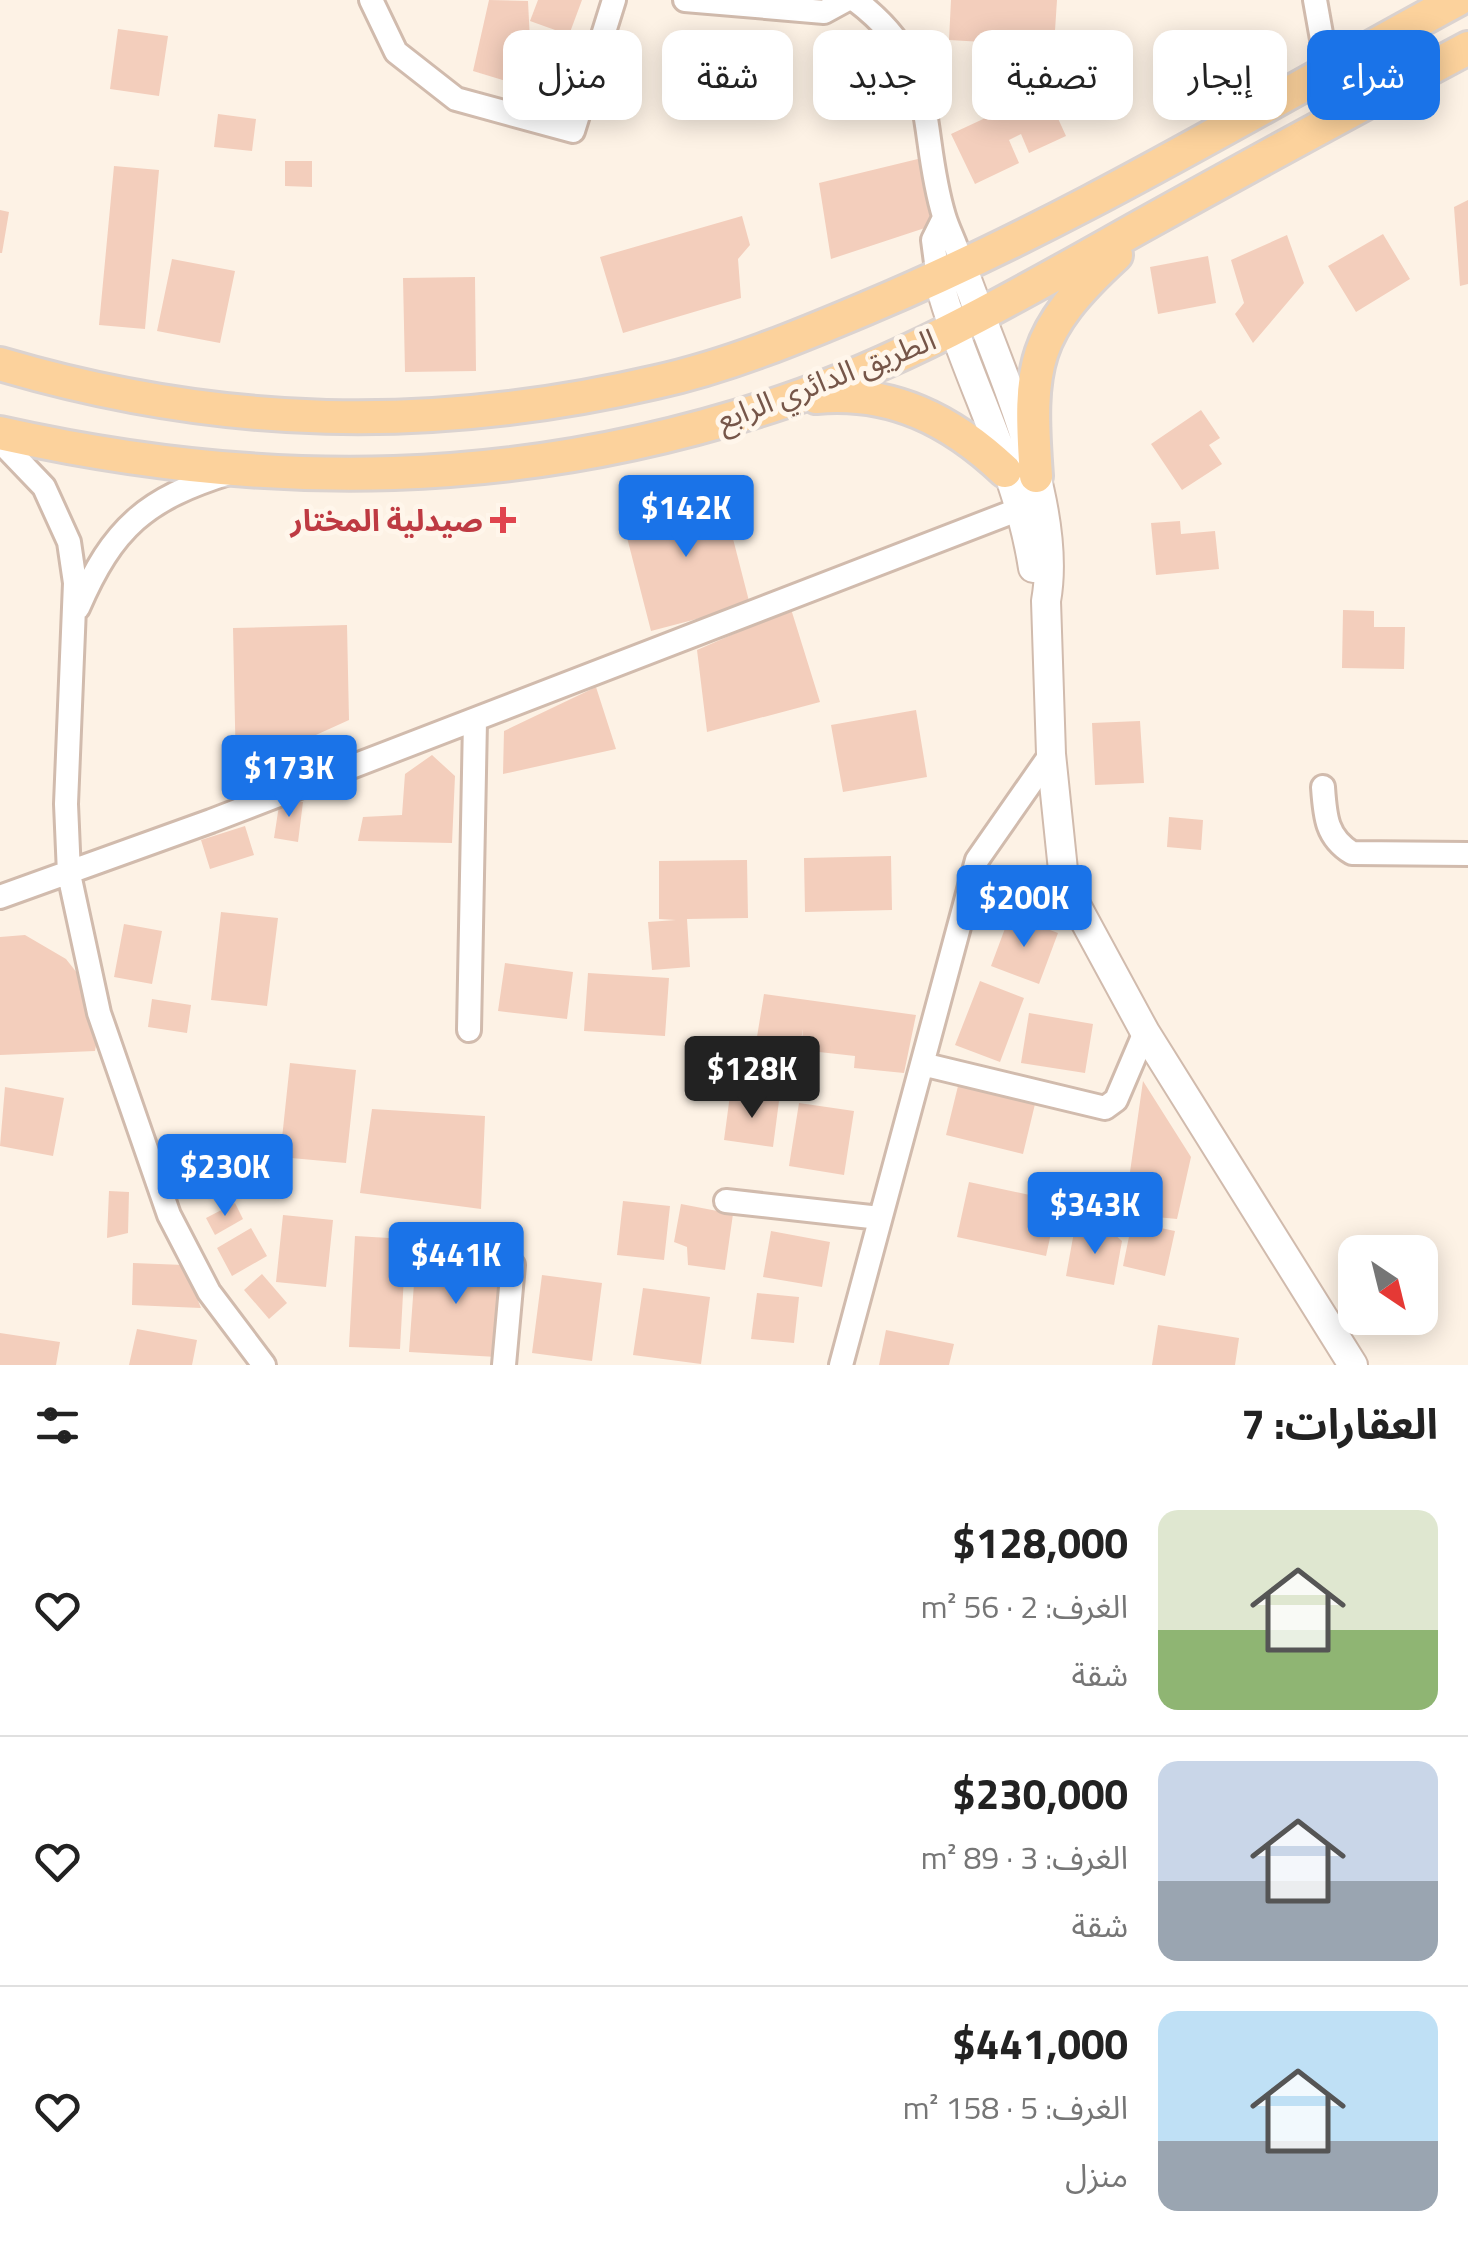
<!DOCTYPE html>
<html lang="ar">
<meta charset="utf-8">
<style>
:root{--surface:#fff;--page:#f6f6f6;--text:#222;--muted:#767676;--line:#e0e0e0;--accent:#1a73e8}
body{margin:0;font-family:"Titillium Web","Noto Sans Arabic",sans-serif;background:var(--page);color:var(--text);direction:rtl;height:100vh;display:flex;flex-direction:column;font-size:38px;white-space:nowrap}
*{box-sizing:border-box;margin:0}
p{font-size:32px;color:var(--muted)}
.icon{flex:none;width:55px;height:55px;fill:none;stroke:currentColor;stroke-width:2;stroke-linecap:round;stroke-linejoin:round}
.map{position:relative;height:1365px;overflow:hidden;direction:ltr}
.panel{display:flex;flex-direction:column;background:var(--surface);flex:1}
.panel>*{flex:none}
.top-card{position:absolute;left:30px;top:30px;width:1410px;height:90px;direction:rtl;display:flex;gap:20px}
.needle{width:65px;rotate:145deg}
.tools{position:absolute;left:1338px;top:1235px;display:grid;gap:20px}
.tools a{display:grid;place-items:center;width:100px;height:100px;border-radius:20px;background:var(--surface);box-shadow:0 5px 25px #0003;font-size:50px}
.price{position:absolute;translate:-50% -85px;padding:0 22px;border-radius:10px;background:var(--accent);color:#fff;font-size:32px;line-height:65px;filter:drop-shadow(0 2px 5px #0008)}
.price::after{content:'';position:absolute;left:50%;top:60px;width:30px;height:22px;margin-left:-15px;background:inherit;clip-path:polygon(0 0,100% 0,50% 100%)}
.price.on{background:#222;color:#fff}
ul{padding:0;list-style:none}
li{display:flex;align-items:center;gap:30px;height:250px;padding:0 30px}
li+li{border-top:2px solid var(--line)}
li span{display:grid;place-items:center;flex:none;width:280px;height:200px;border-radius:20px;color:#555}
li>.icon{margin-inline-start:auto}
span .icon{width:120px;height:120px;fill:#fffc;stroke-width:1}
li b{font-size:42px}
h2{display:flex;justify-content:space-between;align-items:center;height:120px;padding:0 30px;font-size:42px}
.chip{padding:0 35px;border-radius:20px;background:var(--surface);box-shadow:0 5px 25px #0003;font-size:35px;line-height:90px}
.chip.on{background:var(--accent);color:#fff}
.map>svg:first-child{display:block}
</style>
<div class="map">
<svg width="1468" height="1365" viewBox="0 0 1468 1365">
<rect width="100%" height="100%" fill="#fdf2e5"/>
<path fill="#f3cebc" d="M489,0L528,1L530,41L588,48L571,101L473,71Z
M538,0H582L569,35L530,21Z
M951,0H1057L1054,46L949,40Z
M118,29L168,36L159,96L110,89Z
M1045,90L1066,136L1029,153L1021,134L1009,140L1019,163L975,184L951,134Z
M218,114L256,119L252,151L214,147Z
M922,158L940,223L831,259L819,183Z
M285,161H312V187L285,186Z
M114,166L159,170L145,329L99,325Z
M1468,200V284L1460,286L1454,207Z
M0,210L9,212L2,253H0Z
M742,216L750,245L738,259L741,298L623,333L600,257Z
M1383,234L1410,279L1356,312L1328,266Z
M1287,235L1304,283L1253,343L1235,314L1244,303L1231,260Z
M1208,256L1216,303L1158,314L1150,267Z
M172,259L235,271L220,343L157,331Z
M475,277L476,371L405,372L403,278Z
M1201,410L1220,438L1209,445L1222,464L1182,490L1151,444Z
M720,488L750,605L651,631L621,514Z
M1180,521L1181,534L1215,531L1219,569L1156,575L1151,523Z
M791,609L820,702L707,732L697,650Z
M1343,610L1374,611V627H1405L1404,669L1342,668Z
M347,625L349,720L236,771L233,628Z
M596,687L616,749L503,774L504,731Z
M916,710L927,777L843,792L831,725Z
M1140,721L1144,783L1095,785L1092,723Z
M432,755L455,776L452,843L358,841L363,817L402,815L405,774Z
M280,799L303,802L298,842L274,838Z
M1169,817L1203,820L1201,850L1167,847Z
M245,826L254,855L210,869L201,840Z
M891,856L892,910L805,912L804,858Z
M747,860L748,918L687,919L690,967L652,970L648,922L676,920L659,919V861Z
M221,912L278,918L267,1006L211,1000Z
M1010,915L1058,933L1039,984L991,966Z
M124,924L162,931L152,984L114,977Z
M25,935L66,959L85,983L98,1034L95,1051L0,1055V937Z
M505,963L573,972L567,1019L498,1011Z
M588,973L669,978L665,1036L584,1031Z
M980,981L1024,998L1000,1062L955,1045Z
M764,994L916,1015L904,1073L854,1068L855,1056L801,1050L803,1029L799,1050L756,1043Z
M152,999L191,1005L187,1033L148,1027Z
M1029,1013L1093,1024L1085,1073L1021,1063Z
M290,1063L356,1070L346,1163L280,1157Z
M1143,1081L1191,1157L1177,1219L1124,1214Z
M958,1086L1035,1104L1023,1154L946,1135Z
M5,1087L64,1098L53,1156L0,1146Z
M730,1095L779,1101L773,1147L724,1140Z
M799,1103L854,1111L844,1175L789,1166Z
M372,1109L485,1116L481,1209L360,1193Z
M1079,1174L1121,1180L1113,1233L1068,1225Z
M969,1182L1058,1201L1046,1256L957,1237Z
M109,1191L129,1192L128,1233L107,1238Z
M623,1201L670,1206L664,1260L617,1255Z
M235,1203L243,1219L215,1235L206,1218Z
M681,1204L733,1214L725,1270L688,1265L687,1247L674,1242Z
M283,1215L333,1220L326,1287L276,1282Z
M1132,1222L1175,1231L1165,1276L1123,1266Z
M251,1228L267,1256L232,1276L217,1248Z
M771,1231L830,1242L822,1287L763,1277Z
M1074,1232L1113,1233L1122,1241L1114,1285L1066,1276Z
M355,1236L406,1239L400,1349L349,1347Z
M416,1256L503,1262L497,1357L409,1352Z
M133,1263L184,1265L201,1308L132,1305Z
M262,1274L287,1303L269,1319L244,1290Z
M542,1275L602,1283L592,1361L532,1353Z
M643,1288L710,1297L701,1364L633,1355Z
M757,1293L799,1297L794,1343L751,1339Z
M1158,1325L1239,1338L1235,1365H1152Z
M137,1329L197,1340L192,1365H129Z
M886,1330L954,1344L949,1365H879Z
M0,1333L60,1342L56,1365H0Z"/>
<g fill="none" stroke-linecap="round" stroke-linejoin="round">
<defs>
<path id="minor" d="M371,0L396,52L456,99L573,131L614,0
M685,0L824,12L846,0
M855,0C943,66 917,127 944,216C949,233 958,247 962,266
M1315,0L1328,73
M938,278L933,240L944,218
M0,441L44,487L69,542L75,583L66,804L69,874L99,1013L169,1215L209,1292L264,1365
M78,608C113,527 146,499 229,473
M1323,787C1325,816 1326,837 1352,853L1468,854
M0,897L211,821L1020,509
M469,1030L475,721
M922,1064L1105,1108L1116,1100L1145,1032
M726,1201L880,1218
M504,1365L513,1265
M841,1365L977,860L1051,754"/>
<path id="tertiary" d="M962,266C996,362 1064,501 1046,601L1051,754L1063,870L1075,903L1145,1032L1353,1365
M938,278C964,376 1018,468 1033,568"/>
<path id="primary" d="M0,364C220,429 432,434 656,382C729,366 800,336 869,307C1074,221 1263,105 1457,0
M816,397C892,390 951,420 1005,471
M0,433C268,493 522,490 783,402C910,359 1027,290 1143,225C1251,165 1359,106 1468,48
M1036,476C1028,365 1032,332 1116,255"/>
</defs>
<use href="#minor" stroke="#d1bbad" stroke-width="28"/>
<use href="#tertiary" stroke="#d1bbad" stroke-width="32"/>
<use href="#primary" stroke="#dbd3d0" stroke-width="38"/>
<use href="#minor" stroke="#fff" stroke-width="22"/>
<use href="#tertiary" stroke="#fff" stroke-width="28"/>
<use href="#primary" stroke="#fcd29c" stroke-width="32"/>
</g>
<path fill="#e0444e" stroke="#fff6eb" stroke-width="4" d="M498 505h10v10h10v10h-10v10h-10v-10h-10v-10h10z"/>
<g text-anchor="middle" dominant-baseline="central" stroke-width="10" stroke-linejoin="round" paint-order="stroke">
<g font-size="30" fill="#765649" stroke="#fff6eb">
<text transform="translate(826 379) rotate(-21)">الطريق الدائري الرابع</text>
</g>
<g font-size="30" font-weight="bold" fill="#be3a42" stroke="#fff6eb" text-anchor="end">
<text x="483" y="520">صيدلية المختار</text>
</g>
</g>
</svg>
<div class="tools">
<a><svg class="needle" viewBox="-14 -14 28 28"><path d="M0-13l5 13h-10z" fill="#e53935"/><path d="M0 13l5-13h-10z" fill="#767676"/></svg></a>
</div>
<b class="price" style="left:686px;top:560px">$142K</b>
<b class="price" style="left:289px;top:820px">$173K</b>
<b class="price" style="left:1024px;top:950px">$200K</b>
<b class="price on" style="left:752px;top:1121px">$128K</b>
<b class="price" style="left:225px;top:1219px">$230K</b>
<b class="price" style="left:1095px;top:1257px">$343K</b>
<b class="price" style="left:456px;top:1307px">$441K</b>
<div class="top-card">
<a class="chip on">شراء</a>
<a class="chip">إيجار</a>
<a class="chip">تصفية</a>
<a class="chip">جديد</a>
<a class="chip">شقة</a>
<a class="chip">منزل</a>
</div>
</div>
<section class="panel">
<h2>العقارات: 7<svg class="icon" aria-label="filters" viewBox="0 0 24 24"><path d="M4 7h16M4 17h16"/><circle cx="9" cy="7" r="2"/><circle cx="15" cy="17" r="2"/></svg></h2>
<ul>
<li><span style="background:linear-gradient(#dfe7d0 60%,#8fb573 0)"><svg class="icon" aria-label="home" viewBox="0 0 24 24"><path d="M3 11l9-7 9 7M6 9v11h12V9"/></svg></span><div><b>$128,000</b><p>الغرف: 2 · 56 m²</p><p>شقة</p></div><svg class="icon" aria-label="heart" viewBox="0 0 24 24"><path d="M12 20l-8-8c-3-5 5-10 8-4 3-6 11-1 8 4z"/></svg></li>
<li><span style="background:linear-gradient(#c9d6e8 60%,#9aa5b1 0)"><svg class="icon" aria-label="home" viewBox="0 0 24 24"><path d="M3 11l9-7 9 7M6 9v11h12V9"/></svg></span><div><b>$230,000</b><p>الغرف: 3 · 89 m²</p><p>شقة</p></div><svg class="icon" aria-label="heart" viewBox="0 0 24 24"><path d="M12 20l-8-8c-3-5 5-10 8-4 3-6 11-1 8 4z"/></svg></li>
<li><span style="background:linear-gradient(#bfe0f5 65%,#9aa5b1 0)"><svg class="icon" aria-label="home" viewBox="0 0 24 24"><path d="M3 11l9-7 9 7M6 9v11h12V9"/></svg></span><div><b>$441,000</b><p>الغرف: 5 · 158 m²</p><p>منزل</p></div><svg class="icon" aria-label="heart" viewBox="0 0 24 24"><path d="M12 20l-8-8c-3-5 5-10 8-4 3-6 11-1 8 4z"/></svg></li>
</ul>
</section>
